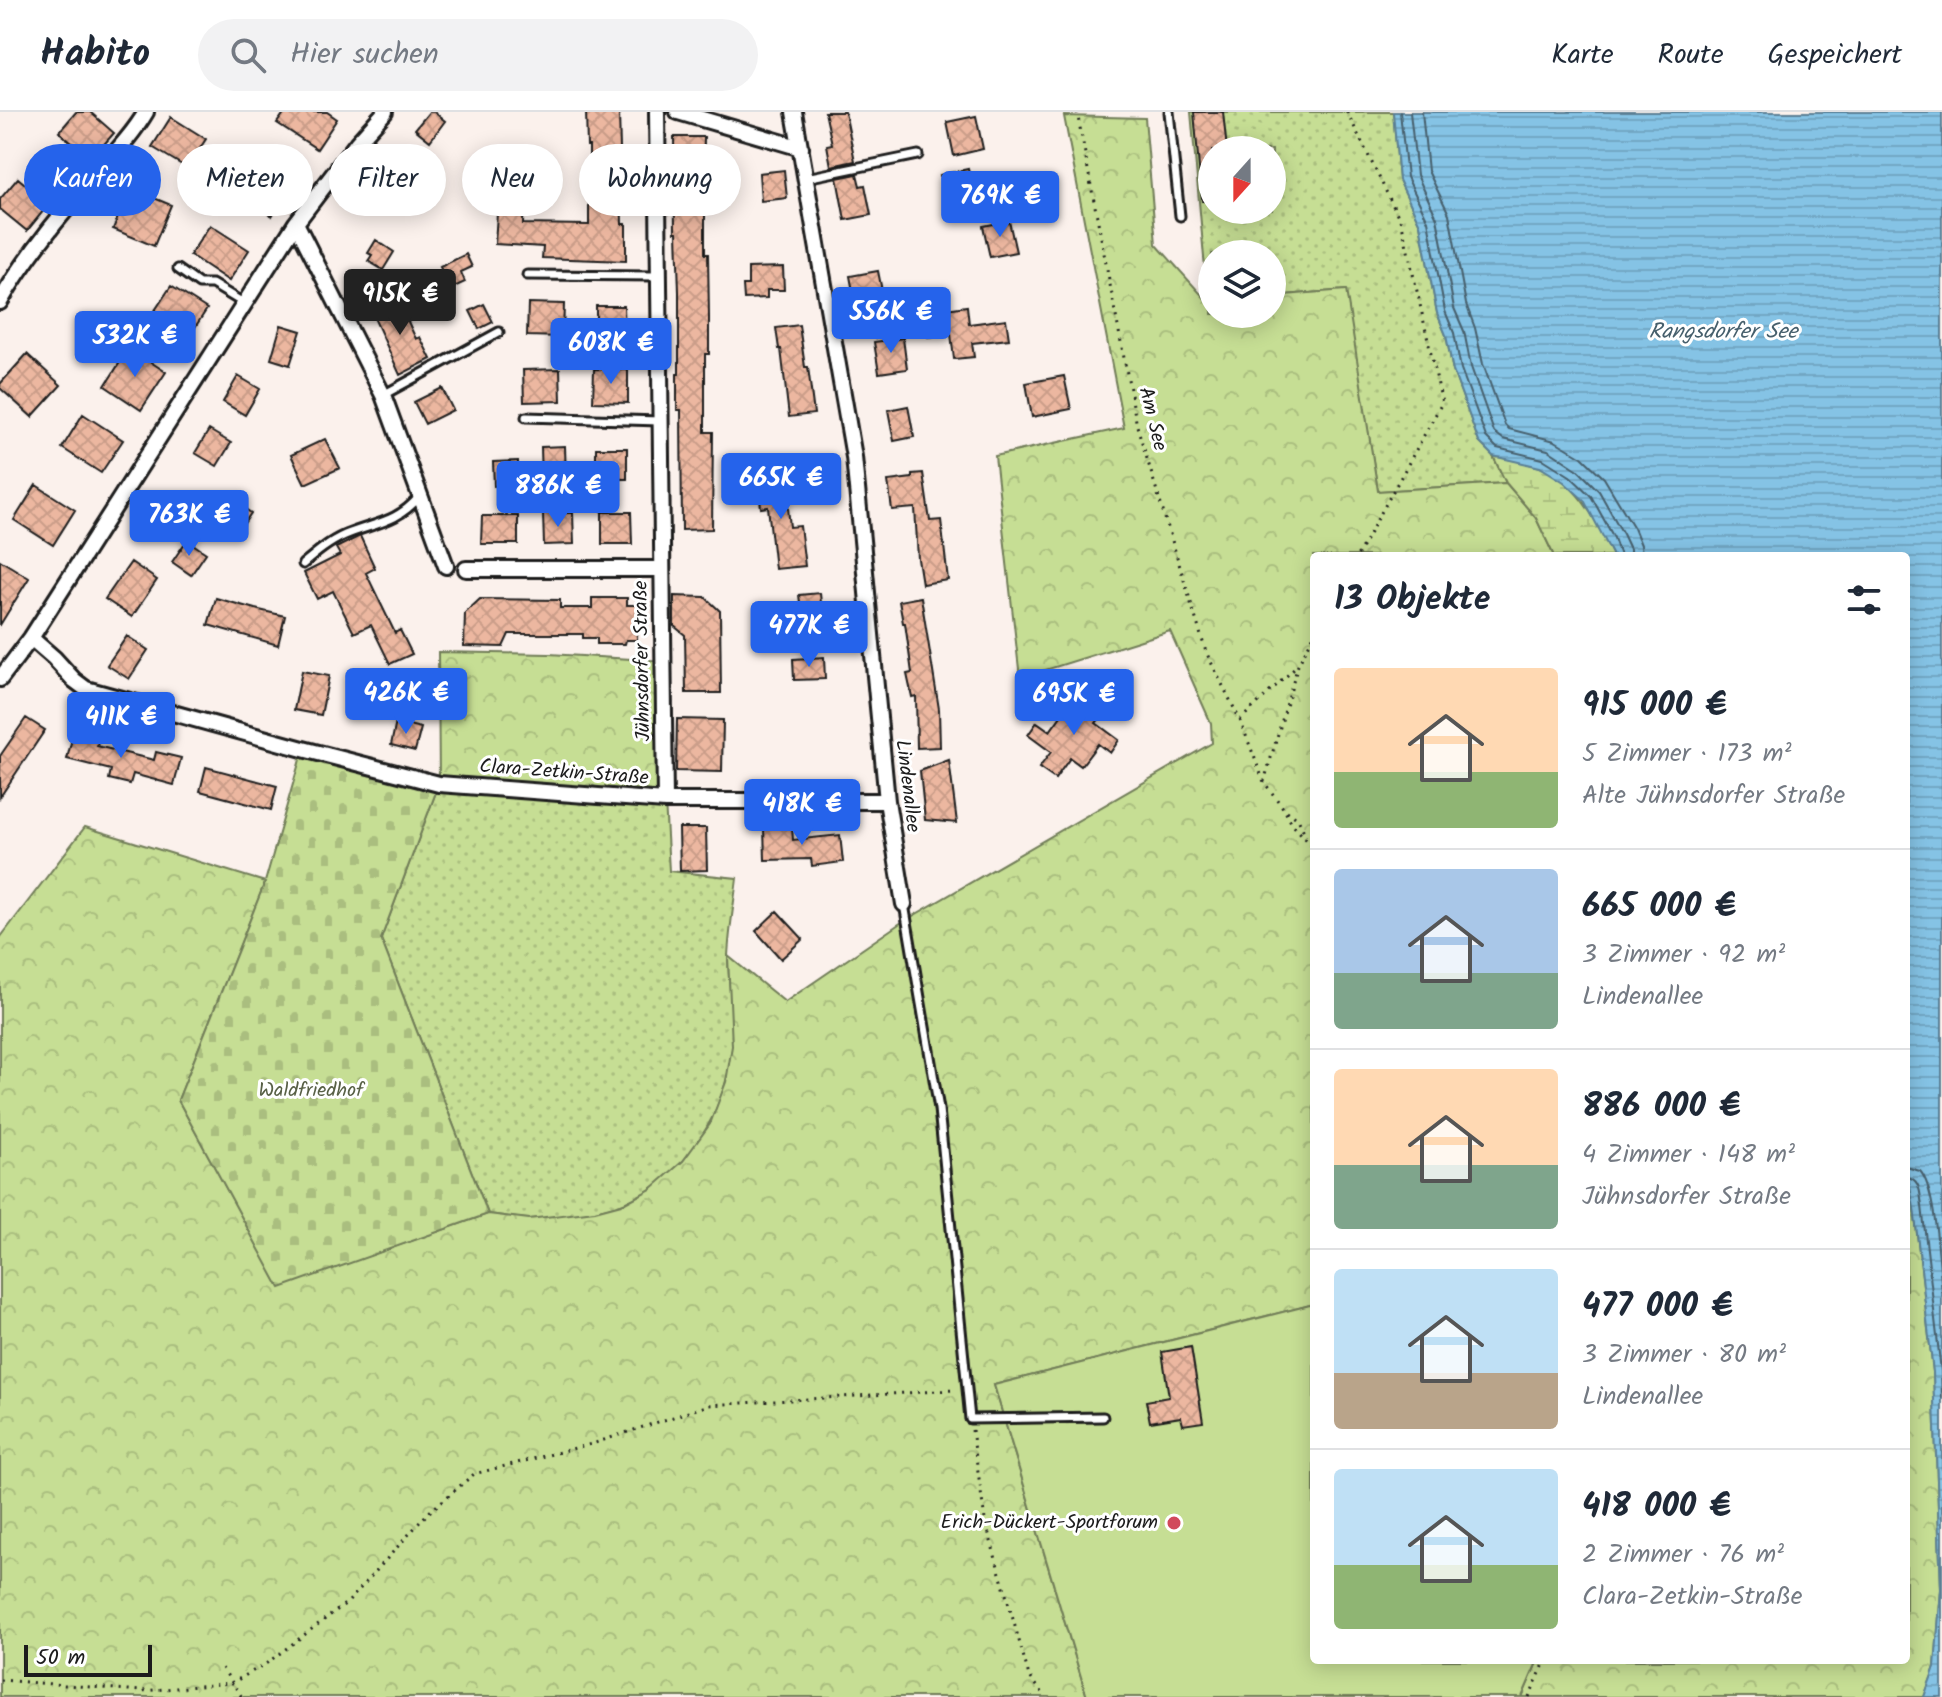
<!DOCTYPE html>
<html lang="de">
<meta charset="utf-8">
<style>
:root{--surface:#fff;--page:#f2f2f3;--text:#1f2937;--muted:#747a83;--line:#e0e1e3;--accent:#2563eb}
body{margin:0;font-family:Kalam,sans-serif;background:var(--page);color:var(--text);height:100vh;display:flex;flex-direction:column;font-size:30px;white-space:nowrap}
*{box-sizing:border-box;margin:0}
p{font-size:26px;color:var(--muted)}
.icon{flex:none;width:44px;height:44px;fill:none;stroke:currentColor;stroke-width:2;stroke-linecap:round;stroke-linejoin:round}
.map{position:relative;flex:1;overflow:hidden}
.side{position:absolute;left:1310px;top:440px;width:600px;height:1112px;display:flex;flex-direction:column;background:var(--surface);border-radius:8px;box-shadow:0 4px 20px #0003}
.side>*{flex:none}
.top-card{position:absolute;left:24px;top:32px;width:760px;height:72px;display:flex;gap:16px}
.needle{width:52px;rotate:201deg}
.controls{position:absolute;left:1198px;top:24px;display:grid;gap:16px}
.controls a{display:grid;place-items:center;width:88px;height:88px;border-radius:50%;background:var(--surface);box-shadow:0 4px 20px #0003;font-size:40px}
.scale{position:absolute;left:24px;bottom:20px;width:128px;box-sizing:border-box;padding-left:8px;border:4px solid #1c1c1c;border-top:0;font-size:22px;line-height:28px;white-space:nowrap;color:#1c1c1c;-webkit-text-stroke:6px #fff;paint-order:stroke}
.price{position:absolute;translate:-50% -68px;padding:0 18px;border-radius:8px;background:var(--accent);color:#fff;font-size:26px;line-height:52px;filter:drop-shadow(0 2px 4px #0008)}
.price::after{content:'';position:absolute;left:50%;top:48px;width:24px;height:18px;margin-left:-12px;background:inherit;clip-path:polygon(0 0,100% 0,50% 100%)}
.price.on{background:#222;color:#fff}
ul{padding:0;list-style:none}
li{display:flex;align-items:center;gap:24px;height:200px;padding:0 24px}
li+li{border-top:2px solid var(--line)}
li span{display:grid;place-items:center;flex:none;width:224px;height:160px;border-radius:8px;color:#555}
li>.icon{margin-inline-start:auto}
span .icon{width:96px;height:96px;fill:#fffc;stroke-width:1}
li b{font-size:34px}
h2{display:flex;justify-content:space-between;align-items:center;height:96px;padding:0 24px;font-size:34px}
.chip{padding:0 28px;border-radius:36px;background:var(--surface);box-shadow:0 4px 20px #0003;font-size:28px;line-height:72px}
.chip.on{background:var(--accent);color:#fff}
header{display:flex;align-items:center;gap:48px;box-sizing:border-box;height:112px;padding:0 40px;background:var(--surface);border-bottom:2px solid var(--line)}
header strong{font-size:38px}
nav{display:flex;gap:44px;margin-inline-start:auto;font-size:28px}
.search{width:560px;height:72px;background:var(--page);display:flex;align-items:center;gap:20px;box-sizing:border-box;padding:0 28px;border-radius:44px;color:var(--muted);font-size:30px}
.map>svg:first-child{display:block}
</style>
<header>
<strong>Habito</strong>
<div class="search"><svg class="icon" aria-label="search" viewBox="0 0 24 24"><circle cx="10" cy="10" r="6"/><path d="M15 15l6 6"/></svg>Hier suchen</div>
<nav><a>Karte</a><a>Route</a><a>Gespeichert</a></nav>
</header>
<div class="map">
<svg width="1942" height="1585" viewBox="0 0 1942 1585">
<defs>
<pattern id="green-dots" width="8" height="8" patternUnits="userSpaceOnUse" patternTransform="scale(2)"><rect width="8" height="8" fill="#c6de94"/><path d="M2 2h.1M6 6h.1" fill="none" stroke="#aabe7f" stroke-width="1.8" stroke-linecap="round"/></pattern>
<pattern id="forest-crowns" width="20" height="18" patternUnits="userSpaceOnUse" patternTransform="scale(2)"><rect width="20" height="18" fill="#c6de94"/><path d="M2 6a3 3 0 1 1 6 0M12 15a3 3 0 1 1 6 0" fill="none" stroke="#aabe7f"/></pattern>
<pattern id="wetland-marsh" width="20" height="14" patternUnits="userSpaceOnUse" patternTransform="scale(2)"><rect width="20" height="14" fill="#c6de94"/><path d="M1 5h8M5 5V1M11 12h8M15 12V8" fill="none" stroke="#aabe7f"/></pattern>
<pattern id="cemetery-stones" width="16" height="16" patternUnits="userSpaceOnUse" patternTransform="scale(2)"><rect width="16" height="16" fill="#c6de94"/><path d="M2 7V4a2 2 0 0 1 4 0v3zM10 15v-3a2 2 0 0 1 4 0v3z" fill="#aabe7f"/></pattern>
<pattern id="water-rules" width="6" height="5" patternUnits="userSpaceOnUse" patternTransform="scale(2)"><rect width="6" height="5" fill="#85c3e5"/><path d="M0 2.5h6" fill="none" stroke="#72a7c4"/></pattern>
<pattern id="building-cross-hatch" width="8" height="8" patternUnits="userSpaceOnUse" patternTransform="scale(2)"><rect width="8" height="8" fill="#ecb7a0"/><path d="M0 0l8 8M0 8l8-8" fill="none" stroke="#ca9d89"/></pattern>
</defs>
<rect width="100%" height="100%" fill="#fbf1ec"/>
<filter id="ink" filterUnits="userSpaceOnUse"><feTurbulence type="fractalNoise" baseFrequency=".0125" numOctaves="2"/><feDisplacementMap in="SourceGraphic" scale="16" xChannelSelector="R" yChannelSelector="G"/><feConvolveMatrix kernelMatrix="1 2 1 2 8 2 1 2 1" color-interpolation-filters="sRGB"/></filter>
<g filter="url(#ink)">
<path fill="url(#green-dots)" stroke="#717d58" stroke-width="2" fill-rule="evenodd" d="M1191,0H1393L1399,68L1420,112L1437,201L1446,223L1453,259L1479,330L1493,344L1506,371L1378,379L1345,178L1272,184V142H1212V189L1208,190ZM1212,38H1272V98H1212Z
M439,672L665,689L669,759L737,766C734,792 729,819 728,845C728,875 735,907 732,937C725,1000 687,1065 626,1090C604,1100 554,1106 530,1107C516,1107 501,1103 488,1102L381,827Z"/>
<path fill="url(#forest-crowns)" stroke="#717d58" stroke-width="2" d="M1064,4L1145,6L1156,132L1208,190L1212,189V202H1272V184L1346,178L1378,379L1506,371L1536,406L1554,444H1314V1192L994,1273L1087,1585H0V826L85,715L265,770L178,988L280,1175L488,1102L529,1107L595,1099L625,1091L651,1077L683,1049L710,1012L726,970L732,934L728,844L785,890L899,812L1212,631L1211,611L1170,519L1020,566L995,344L1124,316Z
M438,540L549,542L664,549L665,689L439,672Z
M1906,1055L1914,1096L1933,1260L1941,1477L1935,1555L1924,1585H1522L1538,1548H1906Z"/>
<path fill="url(#wetland-marsh)" stroke="#717d58" stroke-width="2" d="M1493,344C1508,347 1523,350 1537,354C1575,366 1598,410 1613,444H1554L1536,406L1506,371Z"/>
<path fill="url(#cemetery-stones)" stroke="#717d58" stroke-width="2" d="M303,637L439,672L381,827L488,1102L280,1176L178,988L265,770Z"/>
<path fill="#c6de94" stroke="#717d58" stroke-width="2" d="M1314,1192V1548H1538L1522,1585H1087L994,1273Z"/>
<path fill="url(#water-rules)" stroke="#5b8095" stroke-width="2" d="M1393,0H1942V1585H1924L1935,1555L1941,1477L1933,1260L1914,1096L1906,1055V444H1613L1584,388L1564,370L1540,355L1493,344L1479,330L1453,259L1446,223L1437,201L1420,112L1399,68Z"/>
<g fill="none" stroke-linecap="round" stroke-linejoin="round">
<path stroke="#465f6c" stroke-width="2" d="M1400,0L1407,65L1428,109L1445,199L1454,221L1461,257L1486,325L1497,336L1543,347L1570,364L1591,384L1614,426L1620,444
M1410,0L1417,63L1437,106L1454,196L1464,219L1471,255L1494,320L1503,327L1548,338L1577,357L1599,379L1623,422L1630,437V444
M1422,0L1428,59L1449,102L1466,192L1475,216L1483,252L1505,313L1509,317L1555,329L1582,345L1604,366L1634,416L1641,433L1642,444
M1906,1055L1920,1059C1936,1076 1939,1153 1942,1180
M1906,1065C1921,1066 1920,1083 1922,1094L1941,1259L1942,1286"/>
</g>
<path fill="url(#building-cross-hatch)" stroke="#1c1c1c" stroke-width="2" d="M76,0H90L114,21L91,47L59,20Z
M285,0H327L337,7L317,37L277,11Z
M429,0H434L445,9L430,29L415,17Z
M586,0H619L622,112H626V149L542,146L543,135L495,132L498,85L524,86L523,112L589,113V34H587Z
M825,0H845L855,49L831,54L827,33L832,32Z
M1194,0H1223L1227,38H1212V89H1202Z
M976,4L983,37L954,44L947,10Z
M171,5L206,27L187,56L152,35Z
M674,25H704L703,84H705V142H708L709,205V242H705V320H713L712,417L682,418L681,298H677V262H679V180L677,120H675Z
M391,45L409,58L394,79L376,67Z
M253,49L291,74L272,104L233,79Z
M968,57L975,86L946,92L940,63Z
M784,58L787,86L761,89L759,61Z
M857,62L860,74L865,73L871,103L845,108L837,66Z
M18,66L49,92L27,119L0,97V87Z
M130,76L171,93L154,134L113,117Z
M1009,109L1016,140L990,145L983,114Z
M210,113L249,138L229,169L190,143Z
M376,128L394,140L383,158L368,149L372,143L368,141Z
M466,142L472,155L461,160L465,170L450,177L440,155Z
M783,155L784,178H767V186L744,187L743,173H748V156Z
M878,159L885,194L857,200L850,164Z
M171,174L207,197L182,235L146,212Z
M397,186L416,227L420,225L431,247L400,263L371,199Z
M528,191L564,192L563,225L527,224Z
M484,192L493,210L479,217L470,199Z
M596,194H624L625,225L596,226Z
M967,194L969,212L1006,207L1009,227L972,231L974,245L954,247L951,222L928,225L925,200Z
M281,213L301,219L290,253L271,247Z
M799,213L805,255H808L814,302L789,305L781,237H779L776,216Z
M903,226L907,257L879,261L874,230Z
M129,236L166,260L141,298L105,274Z
M27,242L61,273L32,305L0,276V272Z
M560,257L561,289L524,290L523,258Z
M594,257L628,258V291L593,290Z
M238,264L260,277L245,303L223,290Z
M1064,264L1071,297L1032,305L1026,271Z
M442,276L453,298L425,312L414,290Z
M908,294L914,325L894,329L888,298Z
M83,302L123,328L101,361L62,336Z
M209,318L231,331L217,354L195,341Z
M325,327L340,356L305,372L291,343Z
M565,334L566,367L542,368L541,335Z
M596,336H627V367H596Z
M518,349V369H516V373L494,374L493,350Z
M784,357L790,415L800,414L805,454L775,457L768,395L761,396L757,361Z
M923,361L930,409L941,408L948,468L922,472L918,447L915,396L892,398L888,369L912,366V362Z
M36,373L75,398L53,433L14,408Z
M221,380L251,401L241,416L227,406L222,414L205,403Z
M602,400H631L632,432H602Z
M543,401H573L574,432L544,433Z
M482,404H518V432H481Z
M360,424L375,456L366,461L395,521L400,518L412,542L390,552L371,513L354,521L333,479L317,487L304,461L340,443L336,436Z
M187,428L206,441L191,463L172,450Z
M0,448L29,466L0,513Z
M131,450L157,468L132,505L105,487Z
M820,481L823,512L803,514L799,483Z
M674,484L705,485L720,499L721,581H686L685,523L674,514Z
M921,485L939,597L940,635L917,636L916,584L912,585L907,562L912,561L905,511H903L899,489Z
M216,486L255,497L285,504L278,533L208,513Z
M592,486H627V493H638L637,528H626L625,532H597V526H583V522H509L503,535L464,534L465,501L480,487L560,488V496H592Z
M127,524L148,538L129,567L107,553Z
M824,545L825,567L794,568L793,547Z
M302,559L329,564L321,603L294,598Z
M360,569L383,574L379,598L355,593Z
M1093,583L1109,595L1096,611L1119,628L1110,641L1098,632L1081,654L1070,646L1055,667L1039,656L1051,640L1028,623L1037,610L1050,619L1066,597L1077,605Z
M26,606L45,618L0,685V644Z
M677,607L723,608L722,660L676,659Z
M396,610L421,616L415,639L391,633Z
M75,614L100,620L97,634L154,648L156,640L181,646L174,673L133,662L130,672L109,667L111,658L67,647Z
M949,648L957,711L925,708L920,659Z
M206,655L277,674L271,698L200,679Z
M679,716H706L707,758L680,759Z
M764,716H792L793,728L840,723L843,750L812,754L811,747L765,748Z
M777,799L803,827L781,847L756,819Z
M1191,1235L1203,1310L1183,1313L1181,1305L1150,1310L1146,1289L1169,1285L1162,1240Z"/>
<g fill="none" stroke-linecap="round" stroke-linejoin="round">
<defs>
<path id="service" d="M1169,0L1180,104
M806,66L918,43
M178,157L199,172H212L245,192
M527,163L658,164
M383,283L499,220
M526,305L660,309
M303,452C316,441 329,430 345,423C374,411 397,411 419,385
M904,792L939,997L970,1307L1103,1305"/>
<path id="minor" d="M657,0L665,689
M678,0L801,36
M794,0L854,345L887,689L904,792
M296,111L383,283L446,454
M0,190C24,148 55,109 87,73C107,49 130,27 146,0
M466,457H662
M31,526L54,546L74,568L86,577L303,637L439,672L665,689H887
M0,567L31,526L296,111L357,31L385,0"/>
</defs>
<use href="#service" stroke="#1c1c1c" stroke-width="13"/>
<use href="#minor" stroke="#1c1c1c" stroke-width="20"/>
<path stroke="#1c1c1c" stroke-width="3" stroke-dasharray="2 6" stroke-linecap="butt" d="M1077,0L1137,314L1206,540L1240,608L1264,670L1284,697L1292,712L1314,736
M1347,0L1402,112L1442,291L1357,444
M1240,608L1295,556
M1264,670L1298,553L1314,523
M1287,699L1298,707L1306,724
M972,1318L985,1408L1029,1564L1046,1585
M222,1556L242,1585
M0,1568L142,1579L232,1571L267,1551L349,1489L428,1401L474,1362L595,1331L709,1293L955,1278
M1529,1585L1546,1548"/>
<use href="#service" stroke="#fff" stroke-width="7"/>
<use href="#minor" stroke="#fff" stroke-width="14"/>
</g>
</g>
<circle fill="#d1495b" stroke="#fff" stroke-width="3" cx="1174" cy="1411" r="8"/>
<g text-anchor="middle" dominant-baseline="central" stroke-width="6" stroke-linejoin="round" paint-order="stroke">
<g font-size="20" fill="#1c1c1c" stroke="#fff">
<text transform="translate(1152 307) rotate(76)">Am See</text>
<text transform="translate(643 549) rotate(-91)">Jühnsdorfer Straße</text>
<text transform="translate(564 661) rotate(4)">Clara-Zetkin-Straße</text>
<text transform="translate(907 674) rotate(83)">Lindenallee</text>
</g>
<g font-size="20" fill="#586046" stroke="#fff">
<text x="311" y="979">Waldfriedhof</text>
</g>
<g font-size="20" fill="#1c1c1c" stroke="#fff" text-anchor="end">
<text x="1158" y="1411">Erich-Dückert-Sportforum</text>
</g>
<g font-size="22" font-style="italic" fill="#465f6c" stroke="#fff">
<text x="1723" y="220">Rangsdorfer See</text>
</g>
</g>
</svg>
<div class="controls">
<a><svg class="needle" viewBox="-14 -14 28 28"><path d="M0-13l5 13h-10z" fill="#e53935"/><path d="M0 13l5-13h-10z" fill="#747a83"/></svg></a>
<a><svg class="icon" aria-label="layers" viewBox="0 0 24 24"><path d="M12 4l9 5-9 5-9-5zM3 14l9 5 9-5"/></svg></a>
</div>
<div class="scale">50 m</div>
<b class="price" style="left:1000px;top:127px">769K €</b>
<b class="price on" style="left:400px;top:225px">915K €</b>
<b class="price" style="left:891px;top:243px">556K €</b>
<b class="price" style="left:135px;top:267px">532K €</b>
<b class="price" style="left:611px;top:274px">608K €</b>
<b class="price" style="left:781px;top:409px">665K €</b>
<b class="price" style="left:558px;top:417px">886K €</b>
<b class="price" style="left:189px;top:446px">763K €</b>
<b class="price" style="left:809px;top:557px">477K €</b>
<b class="price" style="left:406px;top:624px">426K €</b>
<b class="price" style="left:1074px;top:625px">695K €</b>
<b class="price" style="left:121px;top:648px">411K €</b>
<b class="price" style="left:802px;top:735px">418K €</b>
<div class="top-card">
<a class="chip on">Kaufen</a>
<a class="chip">Mieten</a>
<a class="chip">Filter</a>
<a class="chip">Neu</a>
<a class="chip">Wohnung</a>
</div>
<section class="side">
<h2>13 Objekte<svg class="icon" aria-label="filters" viewBox="0 0 24 24"><path d="M4 7h16M4 17h16"/><circle cx="9" cy="7" r="2"/><circle cx="15" cy="17" r="2"/></svg></h2>
<ul>
<li><span style="background:linear-gradient(#ffd9b3 65%,#8fb573 0)"><svg class="icon" aria-label="home" viewBox="0 0 24 24"><path d="M3 11l9-7 9 7M6 9v11h12V9"/></svg></span><div><b>915 000 €</b><p>5 Zimmer · 173 m²</p><p>Alte Jühnsdorfer Straße</p></div></li>
<li><span style="background:linear-gradient(#a9c7e8 65%,#7fa58c 0)"><svg class="icon" aria-label="home" viewBox="0 0 24 24"><path d="M3 11l9-7 9 7M6 9v11h12V9"/></svg></span><div><b>665 000 €</b><p>3 Zimmer · 92 m²</p><p>Lindenallee</p></div></li>
<li><span style="background:linear-gradient(#ffd9b3 60%,#7fa58c 0)"><svg class="icon" aria-label="home" viewBox="0 0 24 24"><path d="M3 11l9-7 9 7M6 9v11h12V9"/></svg></span><div><b>886 000 €</b><p>4 Zimmer · 148 m²</p><p>Jühnsdorfer Straße</p></div></li>
<li><span style="background:linear-gradient(#bfe0f5 65%,#b9a48a 0)"><svg class="icon" aria-label="home" viewBox="0 0 24 24"><path d="M3 11l9-7 9 7M6 9v11h12V9"/></svg></span><div><b>477 000 €</b><p>3 Zimmer · 80 m²</p><p>Lindenallee</p></div></li>
<li><span style="background:linear-gradient(#bfe0f5 60%,#8fb573 0)"><svg class="icon" aria-label="home" viewBox="0 0 24 24"><path d="M3 11l9-7 9 7M6 9v11h12V9"/></svg></span><div><b>418 000 €</b><p>2 Zimmer · 76 m²</p><p>Clara-Zetkin-Straße</p></div></li>
</ul>
</section>
</div>
